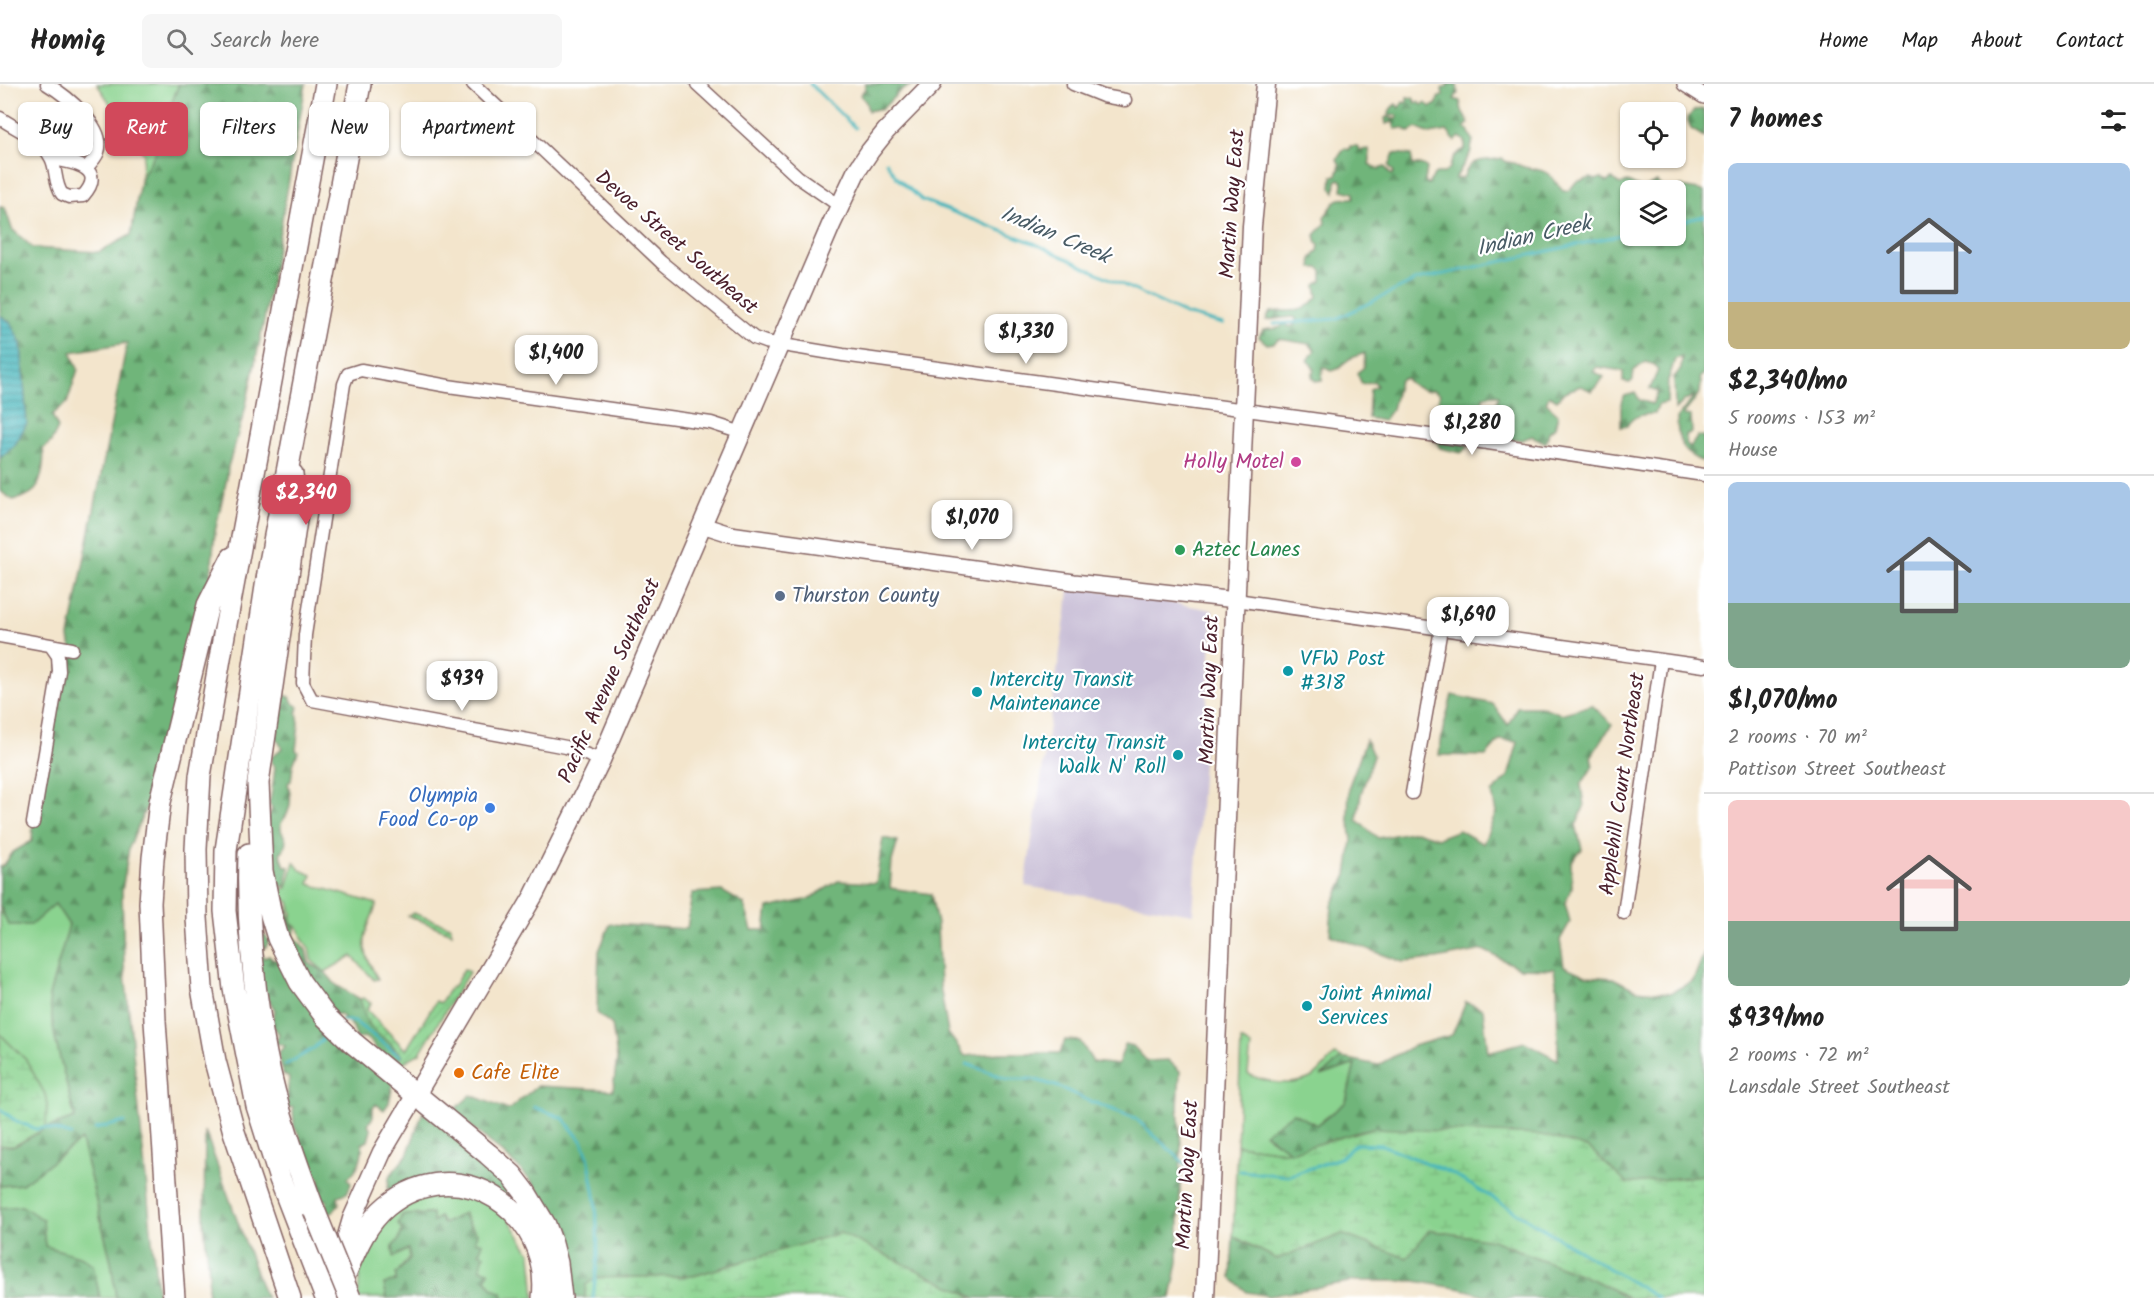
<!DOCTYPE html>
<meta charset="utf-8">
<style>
:root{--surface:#fff;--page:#f6f6f6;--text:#222;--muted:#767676;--line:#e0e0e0;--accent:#d1495b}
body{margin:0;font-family:Kalam,sans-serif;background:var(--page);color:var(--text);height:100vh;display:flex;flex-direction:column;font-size:22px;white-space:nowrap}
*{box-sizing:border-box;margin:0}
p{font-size:20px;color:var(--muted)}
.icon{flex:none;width:33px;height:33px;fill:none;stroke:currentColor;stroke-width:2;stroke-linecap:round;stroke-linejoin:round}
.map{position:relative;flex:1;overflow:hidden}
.details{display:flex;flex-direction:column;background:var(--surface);width:450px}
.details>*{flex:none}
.top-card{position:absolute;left:18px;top:18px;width:570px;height:54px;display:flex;gap:12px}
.tools{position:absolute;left:1620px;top:18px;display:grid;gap:12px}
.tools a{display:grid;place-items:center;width:66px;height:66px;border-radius:9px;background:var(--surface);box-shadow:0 2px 4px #0004;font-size:30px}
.price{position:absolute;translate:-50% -51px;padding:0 14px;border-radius:12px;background:#fff;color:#222;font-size:20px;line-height:39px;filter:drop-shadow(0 2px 3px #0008)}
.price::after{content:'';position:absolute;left:50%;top:36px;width:18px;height:14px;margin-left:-9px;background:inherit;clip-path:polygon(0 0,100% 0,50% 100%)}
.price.current{background:var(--accent);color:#fff}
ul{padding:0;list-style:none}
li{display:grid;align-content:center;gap:12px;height:318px;padding:0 24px}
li+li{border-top:2px solid var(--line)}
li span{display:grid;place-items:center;height:186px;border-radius:9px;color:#555}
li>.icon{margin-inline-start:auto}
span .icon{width:108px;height:108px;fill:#fffc;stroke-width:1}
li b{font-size:26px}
h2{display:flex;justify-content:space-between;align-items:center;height:72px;padding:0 24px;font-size:26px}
.pill{padding:0 21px;border-radius:9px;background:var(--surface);box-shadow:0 2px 4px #0004;font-size:21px;line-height:54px}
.pill.current{background:var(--accent);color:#fff}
header{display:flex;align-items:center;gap:36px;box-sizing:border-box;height:84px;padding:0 30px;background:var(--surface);border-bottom:2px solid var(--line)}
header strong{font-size:28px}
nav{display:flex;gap:33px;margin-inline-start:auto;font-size:21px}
.search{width:420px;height:54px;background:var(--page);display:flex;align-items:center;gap:15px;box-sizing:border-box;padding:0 21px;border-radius:9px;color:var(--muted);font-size:22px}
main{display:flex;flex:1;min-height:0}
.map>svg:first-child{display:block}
</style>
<header>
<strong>Homiq</strong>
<div class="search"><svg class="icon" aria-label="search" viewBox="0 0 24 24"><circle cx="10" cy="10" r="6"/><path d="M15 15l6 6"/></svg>Search here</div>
<nav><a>Home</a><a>Map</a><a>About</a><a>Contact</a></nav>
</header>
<main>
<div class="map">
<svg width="1704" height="1214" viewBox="0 0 1704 1214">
<defs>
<pattern id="forest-firs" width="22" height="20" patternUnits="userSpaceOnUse" patternTransform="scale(1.5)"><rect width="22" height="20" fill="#6fb57a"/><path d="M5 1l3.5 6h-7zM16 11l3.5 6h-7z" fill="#5d9364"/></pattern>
<pattern id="wetland-marsh" width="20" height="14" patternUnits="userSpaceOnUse" patternTransform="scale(1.5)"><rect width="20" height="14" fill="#8ad38f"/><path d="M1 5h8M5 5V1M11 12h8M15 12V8" fill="none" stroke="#79b57c"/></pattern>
<pattern id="garden-furrows" width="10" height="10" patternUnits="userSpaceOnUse" patternTransform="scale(1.5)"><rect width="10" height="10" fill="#8ad38f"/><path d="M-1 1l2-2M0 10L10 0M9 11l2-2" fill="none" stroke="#79b57c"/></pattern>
<pattern id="water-rules" width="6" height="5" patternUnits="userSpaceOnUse" patternTransform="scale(1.5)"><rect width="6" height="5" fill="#46b6bc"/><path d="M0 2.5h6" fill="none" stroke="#3c9399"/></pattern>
</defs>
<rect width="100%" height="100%" fill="#fff"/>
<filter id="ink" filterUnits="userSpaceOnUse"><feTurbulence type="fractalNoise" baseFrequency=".0167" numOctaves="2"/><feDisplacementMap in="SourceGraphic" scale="12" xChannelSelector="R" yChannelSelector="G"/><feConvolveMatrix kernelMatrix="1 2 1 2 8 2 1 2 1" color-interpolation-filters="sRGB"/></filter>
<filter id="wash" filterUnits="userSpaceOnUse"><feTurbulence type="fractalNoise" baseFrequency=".008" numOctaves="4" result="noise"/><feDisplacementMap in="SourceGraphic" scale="24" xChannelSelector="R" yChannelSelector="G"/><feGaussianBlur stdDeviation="1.35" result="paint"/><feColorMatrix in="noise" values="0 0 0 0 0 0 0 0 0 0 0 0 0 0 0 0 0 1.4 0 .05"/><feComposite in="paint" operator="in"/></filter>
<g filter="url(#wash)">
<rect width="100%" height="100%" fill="#f3e5cc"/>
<path fill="#c9bfd7" d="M1070,501L1213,526L1193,830L1025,802Z"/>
<path fill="#8ad38f" stroke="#6a795d" stroke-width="1.5" d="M97,0H179L167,31L169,43L140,97L144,70Z
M294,778L300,786L312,791L309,800L377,820C363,854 358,861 378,895L374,896L352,872L325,888L311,876L309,864L303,856L299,845L291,839L292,829L289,818L278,811L279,806L287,804Z
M56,819L69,841L49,912L55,954L75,1034L46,1044L47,1014L26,976L0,950V821L8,841Z
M1241,956L1251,962L1248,990C1267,999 1295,1004 1314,992C1322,986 1328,977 1335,971L1342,974L1323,991L1355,980L1346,1018L1317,1041L1293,1029L1265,1050L1291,1068L1237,1061Z
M81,1056L111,1177L116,1214H100L93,1182L82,1173L45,1162L22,1122L0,1124V1102L22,1100Z
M458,1110L483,1117L507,1132L531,1170L535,1214H503L502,1209L493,1205L486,1195L489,1187L480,1185L484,1171L479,1169L483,1159L475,1157L477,1149L470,1141L464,1129L443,1140L439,1133L433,1138L431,1130L402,1131L398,1140L402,1146L399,1156L393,1162L394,1173L409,1165V1174L396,1190V1197L384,1200L387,1214H358C359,1202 359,1189 362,1177C370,1147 393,1125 421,1114C433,1110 446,1111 458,1110Z"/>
<path fill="url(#forest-firs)" stroke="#5c6a52" stroke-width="1.5" d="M179,0H306L264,237L245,326L228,383L227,394L215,448L210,500L172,633L151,699L147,721L129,764L122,807L124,879L158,1214H116L111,1177L81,1056L22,1100L0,1102V1061L15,1062L46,1044L75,1034L55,954L49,912L69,841L55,820L31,841H8L0,821V783L4,781L13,768L32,757L33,739L60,578L71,565L69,553L127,259L71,268L78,285L67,319L52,331L58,344L51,358L43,365C45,375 42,397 35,406C29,412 21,414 13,416L0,407V374L15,361L23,311L24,287L10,238L0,231V123L5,124L12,145L33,164L99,168L131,151L140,97L169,43L167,31Z
M865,0H914L900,7L883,24L868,27L866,18L860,11L865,5Z
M1447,0H1457L1458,9L1454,15L1460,17L1462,27L1469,39L1464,44L1468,46L1473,56L1470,70L1455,95L1463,94C1472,71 1481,79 1502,74L1506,78C1513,77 1517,81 1524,83C1537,86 1546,85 1554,96C1557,101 1561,102 1563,107H1569L1576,98L1591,94L1596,96L1601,94L1607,98L1612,95L1620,100L1628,98L1642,105L1657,98L1664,106H1630V152H1676V106H1668L1681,102C1688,106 1696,104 1704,108V290L1700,293C1704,310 1692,318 1683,331L1691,332L1692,349L1685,351L1686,359L1690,363L1698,352L1704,353V378C1682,371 1677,356 1677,334L1695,311L1685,316L1675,326L1674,293L1681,285L1682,273L1675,275L1668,297L1667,319L1658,321L1655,330C1643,330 1633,331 1627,342L1621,343V323L1624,312L1636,309L1639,316L1652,320L1658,308L1650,305L1658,286L1655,281L1646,278L1633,287V296L1630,299L1623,298V287L1597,283L1593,287L1604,293L1592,307L1581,302L1564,308L1557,316L1549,311L1546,319L1558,330L1555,343L1549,348L1546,359L1532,352L1522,356H1511L1509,350L1499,351L1492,348V334L1499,311L1484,312L1481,321L1474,329L1467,322C1457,328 1453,334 1453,345L1461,342L1469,350L1464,359L1468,363L1461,369L1440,364C1434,355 1439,347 1433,337L1440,310L1433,306C1423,308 1412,302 1405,294L1399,297L1392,325L1383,337L1368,334L1370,305L1377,302L1374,297L1362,300L1357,289L1364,283L1365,269L1349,275L1340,284L1331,287L1323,283L1322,296L1315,297L1312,292L1314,285L1308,276L1315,266L1309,260L1279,255L1274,259L1267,260L1259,253L1263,246L1279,244L1285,240L1290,243L1296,240V234L1292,233L1266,236L1270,228C1292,225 1300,232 1318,213L1316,201L1322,197V187L1319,184H1312L1311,175L1318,167L1319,160L1317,159L1315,151L1325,140L1324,133C1337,118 1332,113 1354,114V109L1342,106L1343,98L1340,95L1336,97L1335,108L1331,104L1332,92H1337L1340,81L1337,75L1345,64L1349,66L1350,62H1357L1360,66L1369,65L1370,76L1369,80L1379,85L1385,83L1391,91L1394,88L1389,82L1394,69L1411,71L1413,81H1423L1427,84L1425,97L1428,100L1436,89H1444L1450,84C1451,75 1456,69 1465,65V57L1460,53L1455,57L1447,47L1430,50L1416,44L1409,48L1403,44L1395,45L1393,38L1386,40L1385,34L1387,33L1394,35L1398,33L1396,31L1389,32C1389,28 1391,23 1396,20L1399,24L1403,18L1407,19V13L1413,14L1416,19L1418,18L1422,21L1425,19L1431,23L1437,20L1438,14L1443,11L1442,5L1448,2Z
M1704,25V53L1691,45L1687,34L1695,26Z
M283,611L290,613L293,619L299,623L297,628L299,639L296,666L298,668L293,681L291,697L288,699C291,711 292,721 286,732C286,732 281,739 281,740C278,754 294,750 280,770L285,782L289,783L286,802L276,803L277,812C288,819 290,826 290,839L295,844L294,852L306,866L309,879L325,888L336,901L360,915L366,936L376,949L389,958L399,972L395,978L377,966L371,958L364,953L357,955L353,943L340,930L331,931C331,914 325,913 311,906L313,896L295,878L298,867H290L288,857L290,847L284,841L285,832L276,827L267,737L272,725L269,719C272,712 274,691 275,683L271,678L272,673L282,664L276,653L278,648L275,639L280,630L279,616Z
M1452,611L1493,620L1508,641L1517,623H1543L1561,630L1592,621L1612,640L1591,673L1593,682L1581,701L1584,723L1576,741L1582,765L1571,778L1572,803L1565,819L1570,838L1560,856L1564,882L1586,892L1613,894L1636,906L1670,909L1693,897L1704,869V1091L1627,1100L1589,1064L1372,1044L1291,1068L1265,1049L1293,1029L1317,1041L1346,1018L1355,980L1321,992L1342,974L1378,981L1413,962L1452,951L1466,918L1483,925L1488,968L1525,958L1558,976L1557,904L1554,885L1519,884L1483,866L1436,875L1403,878L1330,851L1332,821L1347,791L1352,756L1348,732L1349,702L1366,656L1373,672L1361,710L1357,736L1378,754L1416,747L1438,754L1459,746L1483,760L1496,729L1492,709L1508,693L1518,658L1500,656L1486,672L1439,671L1443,645Z
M883,754L898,757L892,777L890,804L931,810L937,840L940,902L948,949L965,972L1000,969H1060L1065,956L1080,957L1093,978L1118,981L1125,960L1133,962L1147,977L1168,976L1180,987L1178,1024L1181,1061L1178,1178L1171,1214H975L840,1150L693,1192L596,1194L586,1201L585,1214H571C573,1175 560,1132 535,1102C512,1074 480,1051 453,1027L471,1011L508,1026L537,1002L613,1006L617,974L612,941L597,929L599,867L610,840L687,845L692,809L722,807L744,820L752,846H765L768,824L809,815L838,797L876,799Z
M265,851L269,857L266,863L261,866L264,874L269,872L273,876L277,875L393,1000L389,1019L384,1026L376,1020L373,1024V1033L368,1040L371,1046L368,1057L362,1060C363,1073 358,1085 348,1094L351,1100L347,1109L338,1112L339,1120L333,1128L325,1129L327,1116H321L317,1110L320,1095L311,1084L306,1085L298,1063L300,1052L294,1043L293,1023L286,1024L289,994L283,990L278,969L285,962L276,959L279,950L271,939L275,926L261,903L258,852Z
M423,1028C463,1061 504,1091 532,1136L503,1110L398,1108L388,1105L389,1093L407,1071Z
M205,1047L262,1205L267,1214H207L209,1189L204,1140Z
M22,1122L43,1136L45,1162L82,1173L93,1181L100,1214H0V1124Z
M432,1130L433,1138L439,1133L443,1140L463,1130L470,1142L477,1149L475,1157L483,1159L479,1169L484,1171L480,1185L489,1187L486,1196L493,1205L502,1209L503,1214H387L384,1200L396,1197V1190L410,1174L408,1165L394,1173L393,1162L399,1156L402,1146L399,1140L402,1131Z
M1429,1146L1493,1156L1596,1197L1629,1214H1496L1462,1205L1415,1197H1354L1269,1212L1247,1208L1231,1194L1233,1152L1277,1175L1342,1150L1406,1173Z"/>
<path fill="url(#wetland-marsh)" stroke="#6a795d" stroke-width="1.5" d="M0,950L26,976L47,1014L46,1044L14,1062L0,1061Z
M1372,1044L1541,1051L1589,1064L1627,1100L1704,1091V1214H1629L1596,1197L1493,1156L1429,1146L1407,1174L1342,1150L1277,1175L1233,1152L1237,1061L1291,1068Z
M840,1149L975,1214H585L586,1201L596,1194L694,1192Z"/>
<path fill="url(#garden-furrows)" stroke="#6a795d" stroke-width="1.5" d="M413,829L450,842L452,849L408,832Z
M464,885L469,888L420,969L401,980L398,976L402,972L389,958L376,949L366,936L360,915L363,914L371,919L367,926L406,966L436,917L440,919L451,903L453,904Z"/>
<path fill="url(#water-rules)" stroke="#486a74" stroke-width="1.5" d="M0,231L10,238L21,259L27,339L15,361L0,374Z"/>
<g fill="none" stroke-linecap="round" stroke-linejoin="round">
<path stroke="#46b6bc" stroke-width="3" d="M810,0L855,44
M886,78L897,94L922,116L1036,160L1185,230L1223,240
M1676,139L1704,132
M1274,240L1336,235L1417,196L1630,149
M342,936L355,938L400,972
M967,980L1008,995H1033L1059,1003L1087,1016L1135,1034L1191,1085
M285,981L313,965L330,948
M534,1023L563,1034L583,1059L588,1072L596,1117L598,1171L593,1214
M0,1025L16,1037L36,1045L46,1044L71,1051
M95,1045L125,1038
M1240,1087L1288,1092L1340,1074L1356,1060L1382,1061L1451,1089L1658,1214"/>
</g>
</g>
<g filter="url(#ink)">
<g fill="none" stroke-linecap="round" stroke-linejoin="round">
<defs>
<path id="minor" d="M47,0C65,11 107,43 98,68C96,74 91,79 86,84
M473,0L661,178L754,254L765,258L843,271L1488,359L1704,391
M697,0L798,93L840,122
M1073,0L1103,12L1125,16
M0,34C17,46 41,54 51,74C57,85 54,99 62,110L69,113L83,112C108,84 73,78 52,75
M1236,516L1704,582
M0,552L72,565
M601,676L566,663L312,616L303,599L305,551L344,300L348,290L361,286L448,302L711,339L742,349
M1412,709L1441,545
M33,739L59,587L58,572L51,562
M1624,829L1661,576"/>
<path id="tertiary" d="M1685,0L1704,12
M702,441L730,450L1074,498L1236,516"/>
<path id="primary" d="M336,1189L352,1135L382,1068L534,811L601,676L831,141L856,88L870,67L886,47L932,0
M1205,1214L1252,142L1266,0"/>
<path id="motorway" d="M292,390L297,429L258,699L262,787L271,831L278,854L300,898L325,932L352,958L488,1070L512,1091L525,1108L545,1141L552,1160L557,1179L561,1214
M249,770C247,837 253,904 266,970C276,1023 295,1075 314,1126
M337,1208C351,1179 361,1143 387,1122C458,1064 553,1127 543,1214
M174,1214L155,937L150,819L153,774L160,718L208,521L232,474
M290,1214L234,1048L215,977L202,904L197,834L196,765L200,692L224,551L326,0
M326,1214L280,1095L257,1022L234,905L225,827L226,766L268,489L360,0"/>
</defs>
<use href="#minor" stroke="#856463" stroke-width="15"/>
<use href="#tertiary" stroke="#856463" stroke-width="18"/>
<use href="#primary" stroke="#856463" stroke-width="21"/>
<use href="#motorway" stroke="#856463" stroke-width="24"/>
<use href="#minor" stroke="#fff" stroke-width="12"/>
<use href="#tertiary" stroke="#fff" stroke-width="15"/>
<use href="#primary" stroke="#fff" stroke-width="18"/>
<use href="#motorway" stroke="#fff" stroke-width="21"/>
<defs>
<path id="motorway-bridge" d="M314,1126L350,1214"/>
</defs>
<use href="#motorway-bridge" stroke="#856463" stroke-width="24" stroke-linecap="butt"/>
<use href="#motorway-bridge" stroke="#fff" stroke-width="21"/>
</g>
</g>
<circle fill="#d1479c" stroke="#fff" stroke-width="2" cx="1296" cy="378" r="6"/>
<circle fill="#2e9e5b" stroke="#fff" stroke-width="2" cx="1180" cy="466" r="6"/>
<circle fill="#5c6f8a" stroke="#fff" stroke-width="2" cx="780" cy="512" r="6"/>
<g fill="#0f9aa8" stroke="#fff" stroke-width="2">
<circle cx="1288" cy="587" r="6"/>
<circle cx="977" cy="608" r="6"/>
<circle cx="1178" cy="671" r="6"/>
<circle cx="1307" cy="922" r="6"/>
</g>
<circle fill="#3f7fe0" stroke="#fff" stroke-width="2" cx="490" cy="724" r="6"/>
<circle fill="#e8710a" stroke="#fff" stroke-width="2" cx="459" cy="989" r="6"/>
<g text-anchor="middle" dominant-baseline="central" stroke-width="4.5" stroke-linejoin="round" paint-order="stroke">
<g font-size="21" fill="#4a1f2b" stroke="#fff">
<text transform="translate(1233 120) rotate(-86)">Martin Way East</text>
<text transform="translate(676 159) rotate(41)">Devoe Street Southeast</text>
<text transform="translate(610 597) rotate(-66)">Pacific Avenue Southeast</text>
<text transform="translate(1210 606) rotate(-88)">Martin Way East</text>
<text transform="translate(1623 700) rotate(-82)">Applehill Court Northeast</text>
<text transform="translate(1188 1091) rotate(-87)">Martin Way East</text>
</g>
<g font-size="21" fill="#b23c85" stroke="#fff" text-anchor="end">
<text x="1284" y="378">Holly Motel</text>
</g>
<g font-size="21" fill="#27864d" stroke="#fff" text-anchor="start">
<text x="1192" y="466">Aztec Lanes</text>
</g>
<g font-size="21" fill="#4e5e75" stroke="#fff" text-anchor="start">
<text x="792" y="512">Thurston County</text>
</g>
<g font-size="21" fill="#0d838f" stroke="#fff" text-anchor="start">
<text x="1300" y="575">VFW Post<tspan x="1300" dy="24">#318</tspan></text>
<text x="989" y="596">Intercity Transit<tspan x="989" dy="24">Maintenance</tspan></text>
<text x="1166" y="659" text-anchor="end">Intercity Transit<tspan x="1166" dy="24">Walk N' Roll</tspan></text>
<text x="1319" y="910">Joint Animal<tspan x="1319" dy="24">Services</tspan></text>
</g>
<g font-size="21" fill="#366cbe" stroke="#fff" text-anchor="end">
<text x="478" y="712">Olympia<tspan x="478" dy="24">Food Co-op</tspan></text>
</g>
<g font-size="21" fill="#c56008" stroke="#fff" text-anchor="start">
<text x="471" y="989">Cafe Elite</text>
</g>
<g font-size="22" font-style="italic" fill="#485b65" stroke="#fff">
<text transform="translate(1055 152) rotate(23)">Indian Creek</text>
<text transform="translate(1534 153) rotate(-13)">Indian Creek</text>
</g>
</g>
</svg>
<div class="tools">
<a><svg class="icon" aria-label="locate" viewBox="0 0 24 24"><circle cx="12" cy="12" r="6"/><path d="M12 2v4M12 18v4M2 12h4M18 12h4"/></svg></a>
<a><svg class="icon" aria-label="layers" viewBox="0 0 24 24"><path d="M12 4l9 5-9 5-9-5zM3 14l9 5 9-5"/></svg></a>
</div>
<b class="price" style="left:1026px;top:281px">$1,330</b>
<b class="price" style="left:556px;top:302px">$1,400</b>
<b class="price" style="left:1472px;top:372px">$1,280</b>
<b class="price current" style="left:306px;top:442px">$2,340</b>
<b class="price" style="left:972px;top:467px">$1,070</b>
<b class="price" style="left:1468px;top:564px">$1,690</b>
<b class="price" style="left:462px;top:628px">$939</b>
<div class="top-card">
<a class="pill">Buy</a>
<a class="pill current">Rent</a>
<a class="pill">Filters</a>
<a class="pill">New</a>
<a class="pill">Apartment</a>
</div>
</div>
<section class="details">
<h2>7 homes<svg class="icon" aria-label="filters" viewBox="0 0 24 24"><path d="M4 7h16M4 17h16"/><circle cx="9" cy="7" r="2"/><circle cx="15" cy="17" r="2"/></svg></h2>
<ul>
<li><span style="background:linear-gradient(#a9c7e8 75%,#c2b280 0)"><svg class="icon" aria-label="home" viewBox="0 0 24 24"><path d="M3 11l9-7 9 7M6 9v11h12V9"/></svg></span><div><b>$2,340/mo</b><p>5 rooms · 153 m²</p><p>House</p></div></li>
<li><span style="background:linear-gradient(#a9c7e8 65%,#7fa58c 0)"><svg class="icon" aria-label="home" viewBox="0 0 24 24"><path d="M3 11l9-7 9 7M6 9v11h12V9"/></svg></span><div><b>$1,070/mo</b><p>2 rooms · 70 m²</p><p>Pattison Street Southeast</p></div></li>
<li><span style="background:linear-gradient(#f6c9c9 65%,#7fa58c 0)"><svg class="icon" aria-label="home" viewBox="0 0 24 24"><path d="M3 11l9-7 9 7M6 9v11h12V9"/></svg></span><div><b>$939/mo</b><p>2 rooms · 72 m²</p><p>Lansdale Street Southeast</p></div></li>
</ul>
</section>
</main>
